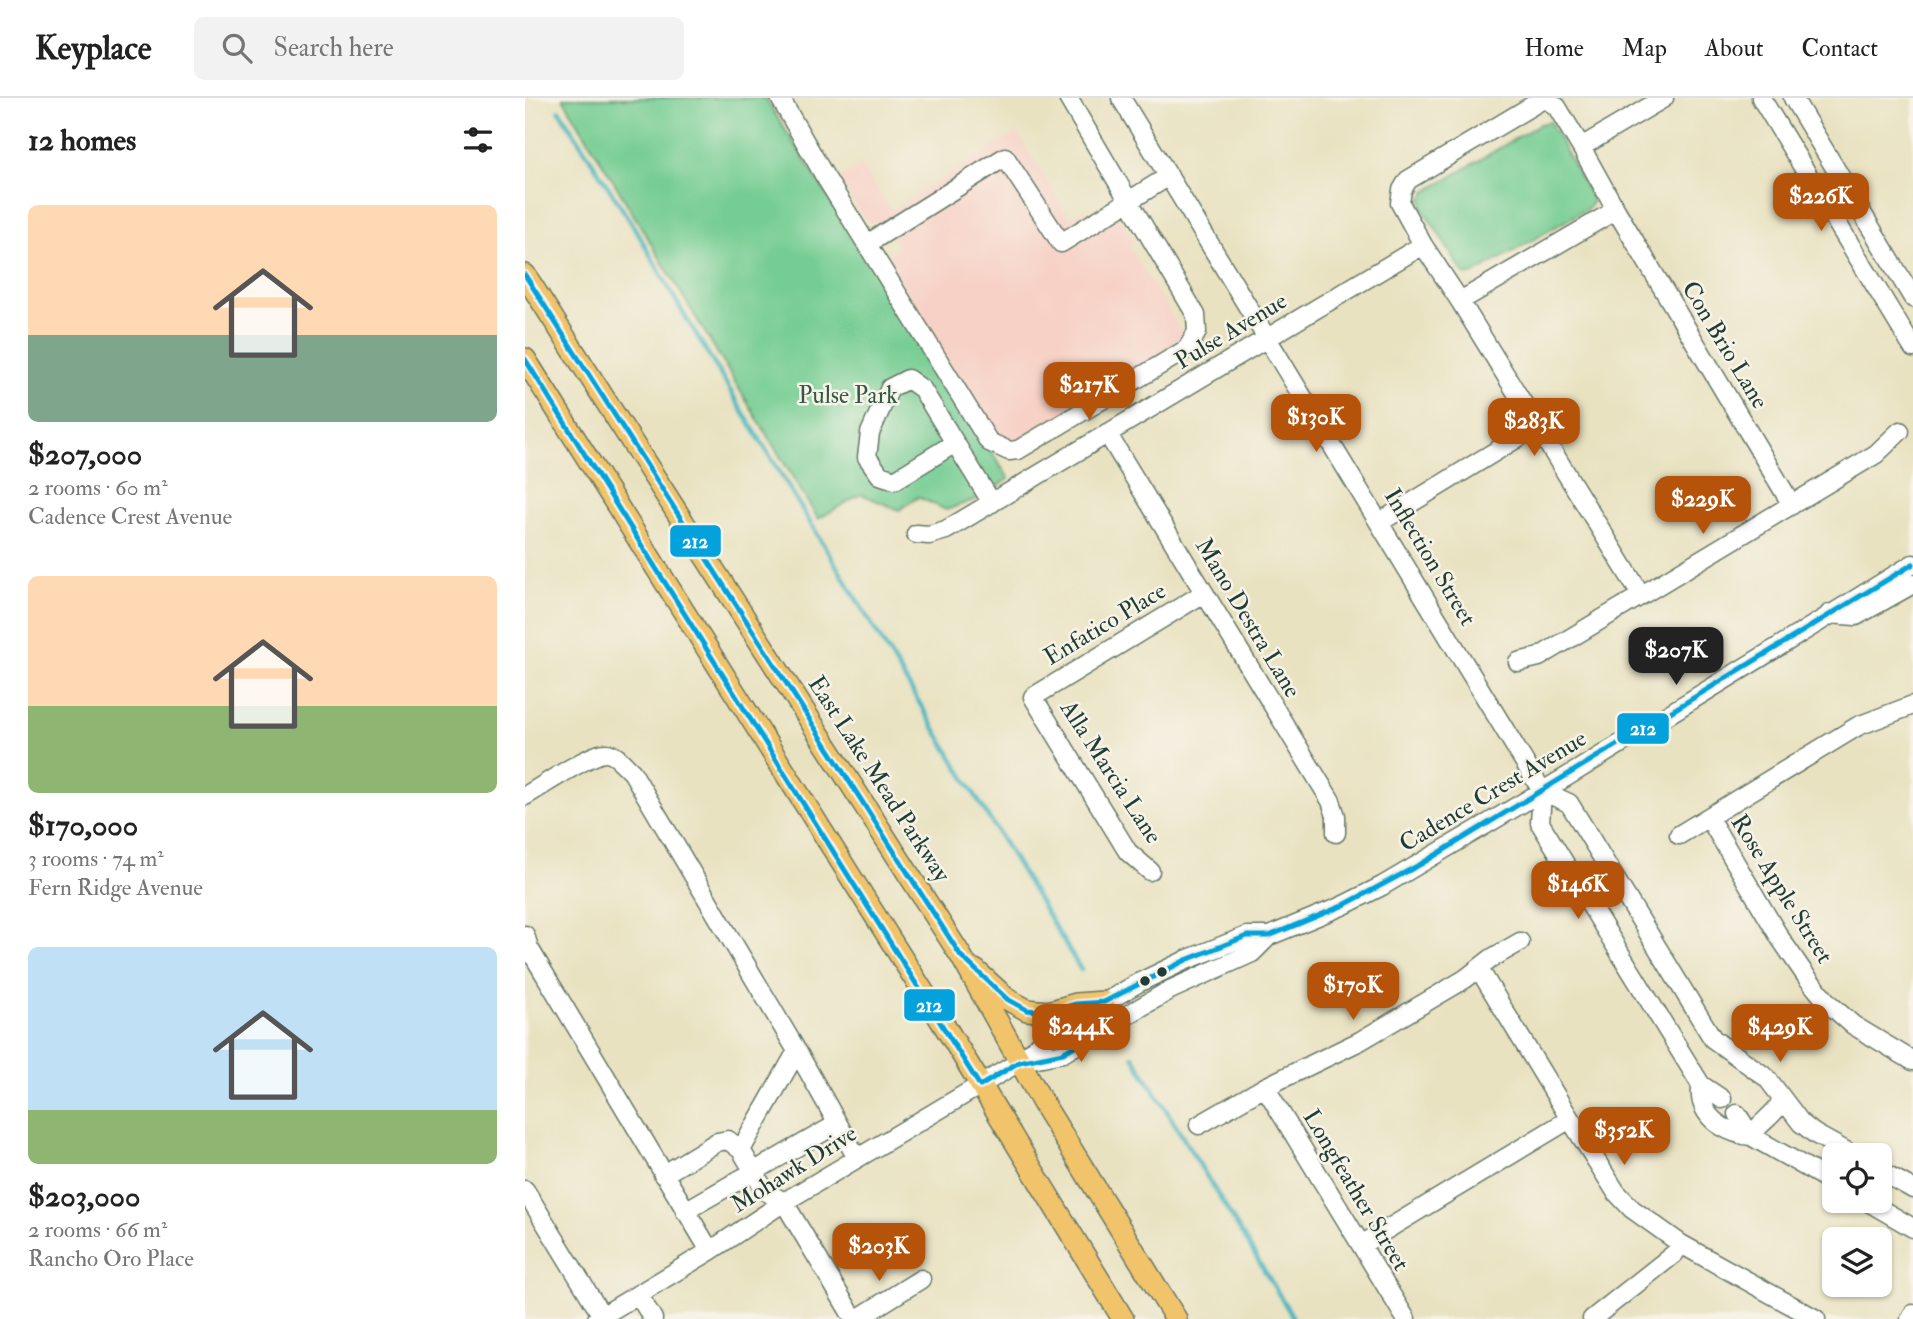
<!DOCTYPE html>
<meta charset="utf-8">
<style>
:root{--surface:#fff;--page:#f2f2f2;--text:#222;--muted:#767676;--line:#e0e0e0;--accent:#b45309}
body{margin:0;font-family:"IM FELL Double Pica",serif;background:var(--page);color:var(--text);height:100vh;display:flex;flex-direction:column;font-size:26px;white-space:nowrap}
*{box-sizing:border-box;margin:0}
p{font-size:23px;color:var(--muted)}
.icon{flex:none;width:38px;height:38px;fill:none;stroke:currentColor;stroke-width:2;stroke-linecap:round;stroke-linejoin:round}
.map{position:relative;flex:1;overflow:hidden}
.side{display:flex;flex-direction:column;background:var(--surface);width:525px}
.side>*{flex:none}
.fabs{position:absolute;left:1297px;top:1045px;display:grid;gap:14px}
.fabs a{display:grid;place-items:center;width:70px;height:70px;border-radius:10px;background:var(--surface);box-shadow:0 2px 5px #0004;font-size:35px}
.price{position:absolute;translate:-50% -60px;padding:0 16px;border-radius:14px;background:var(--accent);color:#fff;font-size:23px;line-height:46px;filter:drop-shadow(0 2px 4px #0008)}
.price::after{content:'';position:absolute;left:50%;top:42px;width:21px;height:16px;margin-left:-10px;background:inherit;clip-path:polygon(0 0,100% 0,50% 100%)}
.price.selected{background:#222;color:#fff}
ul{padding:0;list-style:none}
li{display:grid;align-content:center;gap:14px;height:371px;padding:0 28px}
li span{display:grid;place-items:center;height:217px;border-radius:10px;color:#555}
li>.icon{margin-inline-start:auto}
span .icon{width:126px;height:126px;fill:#fffc;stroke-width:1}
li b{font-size:30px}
h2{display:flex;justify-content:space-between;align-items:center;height:84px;padding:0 28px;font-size:30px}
header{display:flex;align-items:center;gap:42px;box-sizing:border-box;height:98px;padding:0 35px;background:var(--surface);border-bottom:2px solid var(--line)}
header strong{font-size:33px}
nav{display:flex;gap:38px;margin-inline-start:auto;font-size:24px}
.search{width:490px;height:63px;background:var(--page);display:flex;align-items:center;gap:18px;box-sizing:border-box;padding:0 24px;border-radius:10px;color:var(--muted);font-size:26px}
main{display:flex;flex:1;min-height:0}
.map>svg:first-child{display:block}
</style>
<header>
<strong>Keyplace</strong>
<div class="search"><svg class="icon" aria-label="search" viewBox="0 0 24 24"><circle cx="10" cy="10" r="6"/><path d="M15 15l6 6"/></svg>Search here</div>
<nav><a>Home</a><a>Map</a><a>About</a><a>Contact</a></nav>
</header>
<main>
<section class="side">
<h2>12 homes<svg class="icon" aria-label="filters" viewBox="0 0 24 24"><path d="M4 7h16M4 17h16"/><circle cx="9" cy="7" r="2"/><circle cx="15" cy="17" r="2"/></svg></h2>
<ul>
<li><span style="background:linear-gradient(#ffd9b3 60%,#7fa58c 0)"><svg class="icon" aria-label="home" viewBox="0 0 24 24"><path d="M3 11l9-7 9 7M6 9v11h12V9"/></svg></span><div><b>$207,000</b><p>2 rooms · 60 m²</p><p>Cadence Crest Avenue</p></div></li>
<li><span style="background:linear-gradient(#ffd9b3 60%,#8fb573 0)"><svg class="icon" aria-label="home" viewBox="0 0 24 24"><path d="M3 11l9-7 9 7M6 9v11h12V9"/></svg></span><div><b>$170,000</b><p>3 rooms · 74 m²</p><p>Fern Ridge Avenue</p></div></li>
<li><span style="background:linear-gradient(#bfe0f5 75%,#8fb573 0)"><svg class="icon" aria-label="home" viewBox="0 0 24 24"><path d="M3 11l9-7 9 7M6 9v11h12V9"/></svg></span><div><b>$203,000</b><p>2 rooms · 66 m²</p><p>Rancho Oro Place</p></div></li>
</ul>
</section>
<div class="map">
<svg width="1388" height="1221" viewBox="0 0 1388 1221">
<rect width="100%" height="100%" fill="#f7f3e8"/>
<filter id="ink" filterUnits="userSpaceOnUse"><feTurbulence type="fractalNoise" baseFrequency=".0143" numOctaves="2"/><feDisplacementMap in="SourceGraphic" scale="14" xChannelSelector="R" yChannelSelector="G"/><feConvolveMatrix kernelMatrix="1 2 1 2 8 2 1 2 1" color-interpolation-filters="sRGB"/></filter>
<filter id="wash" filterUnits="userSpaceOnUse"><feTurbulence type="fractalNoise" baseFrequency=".00686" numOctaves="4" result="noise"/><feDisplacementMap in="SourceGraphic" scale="28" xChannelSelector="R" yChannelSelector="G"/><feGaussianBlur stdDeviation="1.57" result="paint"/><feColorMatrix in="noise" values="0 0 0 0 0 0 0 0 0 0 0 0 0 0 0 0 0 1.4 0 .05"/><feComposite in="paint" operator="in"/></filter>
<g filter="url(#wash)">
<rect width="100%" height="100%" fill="#e9e2c1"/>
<path fill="#f7d1c6" d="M492,34L544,120L561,110L567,118L588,106L609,143L605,150L660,240L493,344L482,345L474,341L465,331L361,158L373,149L357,123L345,125L339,120L313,82L336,67L366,112Z"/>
<path fill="#76cd93" stroke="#4a8564" stroke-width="2" d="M38,0H240L484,381L455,400L421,412L393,399L374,412L336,396L293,421Z
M1025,24L1068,103L1063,110L947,177L939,176L898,111L897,100L901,94L1015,26Z"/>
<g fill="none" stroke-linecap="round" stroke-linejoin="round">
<path stroke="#45b4bf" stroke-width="4.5" d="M34,12L114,137L154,208L556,872
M608,958L769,1221"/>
</g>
</g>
<g filter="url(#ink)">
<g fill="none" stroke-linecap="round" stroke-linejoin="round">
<defs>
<path id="minor" d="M255,0L299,77L464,344L484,353L493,352L662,251L672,234L671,217L543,0
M596,0L1017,693
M1236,0L1388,250
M1268,0L1388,200
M1091,112L1267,407
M342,146L480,59L536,145L644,78
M898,147L935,203L1091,112L1056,49
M935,203L1116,497
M582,335L806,703L811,718V735
M430,345L370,382L355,377L342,359L345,335L365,290L383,281L397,291L467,405
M855,424L1012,328
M391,436L404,437L421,432L898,147L875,105L877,92L883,82L1020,0L1032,9L1056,49L1139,0
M1304,516L1331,518L1388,486
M993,564L1014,559L1351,356L1375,333
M1017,693L1044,705L1188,941L1242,980L1276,1025L1290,1036L1328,1057
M1017,693L1015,725L1176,987C1176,992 1175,999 1177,1004C1183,1025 1206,1036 1226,1038C1235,1024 1249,1018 1258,1002
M0,698C16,689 64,656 80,655C90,654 100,668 107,674L272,953L216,1052
M1184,720L1255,840L1281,878L1303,905L1328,927L1388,963
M1154,737L1333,628L1388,607
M625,773L603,754L508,599L679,495
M0,837L4,850L185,1153
M954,871L1045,1021L1091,1094L1107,1111L1156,1146L1291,1221
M272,953L332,1060
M497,963L538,955L645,892L727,855L744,838
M1176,987L1197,1001
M740,989L881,1221
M1212,1016L1226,1038L1309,1085
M674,1027L740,989L835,943L940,881L967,860L995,844
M1354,1072L1388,1091
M138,1077L192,1044L203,1042L216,1052L240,1093L259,1104L329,1221
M0,1092L77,1218
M1340,1102L1388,1130
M160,1113L312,1026
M836,1147L1045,1021
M113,1196L128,1221
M72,1221L185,1153L259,1104L494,964L528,935L613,885L661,862L722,838H744L817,808L857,788L1043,678L1388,466
M332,1221L396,1181
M1067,1221L1149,1156L1156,1146
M1385,1221L1388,1216"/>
<path id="major" d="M0,177L436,858L519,1007L651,1221
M0,261L429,943L598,1221
M450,872L482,901L502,912L523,914L551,906L579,904"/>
</defs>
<use href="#minor" stroke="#667765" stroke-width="21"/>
<use href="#major" stroke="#667765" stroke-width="24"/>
<use href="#minor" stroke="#fff" stroke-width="18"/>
<use href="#major" stroke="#f1c36a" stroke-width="21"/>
<defs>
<path id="bus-1" d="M0,177L436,858L482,901L502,912L523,914L551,906L579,904L661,862L722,838H744L817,808L896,766L1388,466
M0,261L455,988L494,964L538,955L596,920"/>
</defs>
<use href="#bus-1" stroke="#f7f3e8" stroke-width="10"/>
<use href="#bus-1" stroke="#03a2dc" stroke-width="5"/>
</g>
</g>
<g fill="#1f3d34" stroke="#f7f3e8" stroke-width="2.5">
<circle cx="637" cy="874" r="6"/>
<circle cx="620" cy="883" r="6"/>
</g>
<g text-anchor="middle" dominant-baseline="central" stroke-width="5" stroke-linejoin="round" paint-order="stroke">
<g font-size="24" fill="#1f3d34" stroke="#f7f3e8">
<text transform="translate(706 233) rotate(-31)">Pulse Avenue</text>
<text transform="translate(1200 247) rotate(59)">Con Brio Lane</text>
<text transform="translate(905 459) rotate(59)">Inflection Street</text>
<text transform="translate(723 520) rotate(59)">Mano Destra Lane</text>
<text transform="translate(580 526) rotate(-31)">Enfatico Place</text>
<text transform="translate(586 674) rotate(57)">Alla Marcia Lane</text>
<text transform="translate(354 681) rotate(57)">East Lake Mead Parkway</text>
<text transform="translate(968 693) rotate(-31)">Cadence Crest Avenue</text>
<text transform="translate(1257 791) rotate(58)">Rose Apple Street</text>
<text transform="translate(269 1071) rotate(-32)">Mohawk Drive</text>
<text transform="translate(831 1092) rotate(59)">Longfeather Street</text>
</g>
<g font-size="24" fill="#305a47" stroke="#f7f3e8">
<text x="323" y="297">Pulse Park</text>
</g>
</g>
<g stroke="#f7f3e8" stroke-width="2.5">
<rect x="144" y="426" width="53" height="34" rx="7" fill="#03a2dc"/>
<rect x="1091" y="614" width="54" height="33" rx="7" fill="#03a2dc"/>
<rect x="378" y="890" width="53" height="34" rx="7" fill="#03a2dc"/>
</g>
<g font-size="19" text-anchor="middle" font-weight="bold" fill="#fff">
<text x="170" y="450">212</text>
<text x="1118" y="637">212</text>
<text x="404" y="914">212</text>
</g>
</svg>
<div class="fabs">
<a><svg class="icon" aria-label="locate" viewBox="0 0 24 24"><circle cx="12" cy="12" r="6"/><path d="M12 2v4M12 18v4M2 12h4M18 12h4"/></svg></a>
<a><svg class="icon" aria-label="layers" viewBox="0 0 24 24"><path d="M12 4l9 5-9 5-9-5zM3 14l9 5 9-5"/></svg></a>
</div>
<b class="price" style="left:1296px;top:135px">$226K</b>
<b class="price" style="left:564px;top:324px">$217K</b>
<b class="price" style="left:791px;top:356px">$130K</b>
<b class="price" style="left:1009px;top:360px">$283K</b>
<b class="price" style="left:1178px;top:438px">$229K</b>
<b class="price selected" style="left:1151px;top:589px">$207K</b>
<b class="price" style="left:1053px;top:823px">$146K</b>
<b class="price" style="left:828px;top:924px">$170K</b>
<b class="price" style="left:556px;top:966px">$244K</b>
<b class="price" style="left:1255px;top:966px">$429K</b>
<b class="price" style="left:1099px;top:1069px">$352K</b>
<b class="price" style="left:354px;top:1185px">$203K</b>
</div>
</main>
